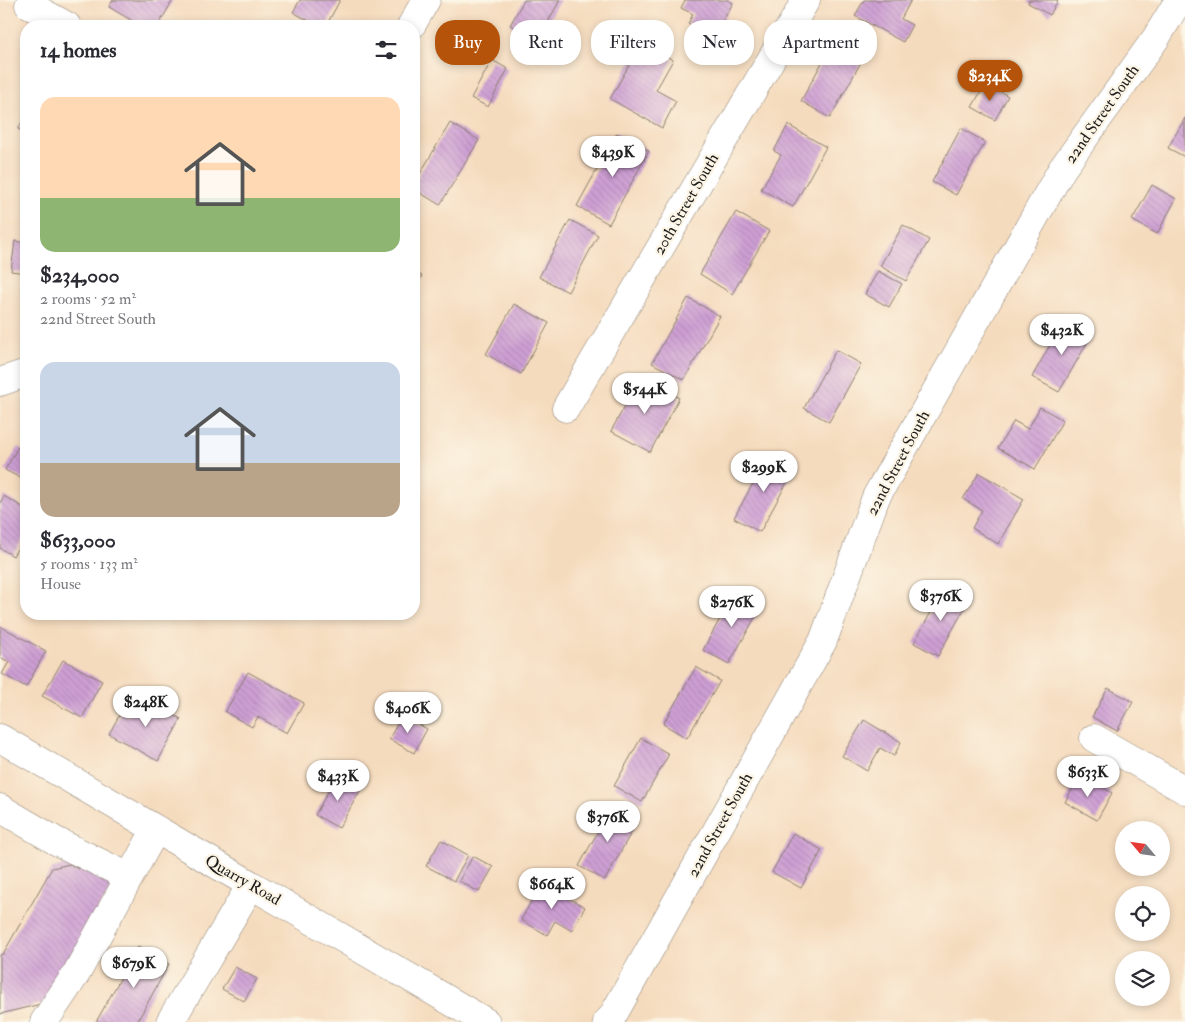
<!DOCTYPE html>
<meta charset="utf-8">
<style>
:root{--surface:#fff;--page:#f2f2f3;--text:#2b2b33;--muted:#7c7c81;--accent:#b45309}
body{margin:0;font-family:"IM FELL Double Pica",serif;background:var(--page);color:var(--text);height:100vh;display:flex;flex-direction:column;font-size:19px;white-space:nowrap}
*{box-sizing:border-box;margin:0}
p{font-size:16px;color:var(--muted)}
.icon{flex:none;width:28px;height:28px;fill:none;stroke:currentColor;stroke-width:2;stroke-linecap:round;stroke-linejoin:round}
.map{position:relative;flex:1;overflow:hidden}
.side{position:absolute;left:20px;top:20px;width:400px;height:600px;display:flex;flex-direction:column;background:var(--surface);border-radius:20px;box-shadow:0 2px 8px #0003}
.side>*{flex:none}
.banner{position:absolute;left:435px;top:20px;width:475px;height:45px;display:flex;gap:10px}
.needle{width:32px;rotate:299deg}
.fabs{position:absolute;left:1115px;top:821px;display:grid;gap:10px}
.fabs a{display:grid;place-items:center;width:55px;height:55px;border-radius:50%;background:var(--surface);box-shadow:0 2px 8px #0003;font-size:25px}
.price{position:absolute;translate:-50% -42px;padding:0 11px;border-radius:18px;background:#fff;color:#222;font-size:16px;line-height:32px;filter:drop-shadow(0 1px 2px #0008)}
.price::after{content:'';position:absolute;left:50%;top:30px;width:15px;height:11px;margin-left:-8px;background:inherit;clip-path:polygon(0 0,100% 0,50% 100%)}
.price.active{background:var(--accent);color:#fff}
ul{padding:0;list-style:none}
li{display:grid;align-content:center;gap:10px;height:265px;padding:0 20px}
li span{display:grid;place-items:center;height:155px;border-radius:15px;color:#555}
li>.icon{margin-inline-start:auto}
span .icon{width:90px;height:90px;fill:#fffc;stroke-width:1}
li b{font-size:21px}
h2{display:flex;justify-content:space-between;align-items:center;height:60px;padding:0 20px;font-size:21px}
.chip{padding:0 18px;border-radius:20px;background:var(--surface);box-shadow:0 2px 8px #0003;font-size:18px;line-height:45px}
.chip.active{background:var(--accent);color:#fff}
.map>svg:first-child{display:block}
</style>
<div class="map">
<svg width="1185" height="1022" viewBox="0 0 1185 1022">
<defs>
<pattern id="building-back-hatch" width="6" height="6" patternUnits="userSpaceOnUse" patternTransform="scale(1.25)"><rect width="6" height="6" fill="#ce9fd4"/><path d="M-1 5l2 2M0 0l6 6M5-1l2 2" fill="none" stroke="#b088b5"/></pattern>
</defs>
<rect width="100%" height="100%" fill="#fcf5e5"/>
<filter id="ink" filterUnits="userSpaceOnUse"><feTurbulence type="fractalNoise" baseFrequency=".02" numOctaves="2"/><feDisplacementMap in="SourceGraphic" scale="10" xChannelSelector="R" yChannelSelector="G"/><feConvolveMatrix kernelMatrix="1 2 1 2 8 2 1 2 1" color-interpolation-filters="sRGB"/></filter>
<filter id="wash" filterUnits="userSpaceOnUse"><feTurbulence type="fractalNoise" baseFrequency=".0096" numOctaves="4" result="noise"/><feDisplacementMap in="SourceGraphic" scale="20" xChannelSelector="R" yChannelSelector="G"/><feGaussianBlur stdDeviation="1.12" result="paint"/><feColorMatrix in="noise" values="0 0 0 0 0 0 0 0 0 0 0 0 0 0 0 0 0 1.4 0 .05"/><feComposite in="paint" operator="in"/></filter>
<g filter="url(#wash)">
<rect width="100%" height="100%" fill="#f5dbbe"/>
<g id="blocks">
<path fill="url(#building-back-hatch)" d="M113,0H173L158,26H141L109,7Z
M300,0H340L326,26H318L293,12Z
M524,0H560L538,40L510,25Z
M685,0H728L733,3L713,38L688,24L693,14L681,8Z
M864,0H911L901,19L912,25L903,42L855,16Z
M1029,0H1058L1050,15L1028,3Z
M836,37L866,53L830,118L801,101Z
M642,42L673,60L656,90L676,101L662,128L610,99Z
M492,60L508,69L488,107L471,98Z
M986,83L1008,96L995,120L972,107Z
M26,115V133L18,129Z
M1185,118V157L1168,148Z
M450,123L479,140L440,205L414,189V184Z
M788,125L826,147L793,207L761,189L781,155L774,151Z
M961,128L985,142L956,195L932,182Z
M617,133L649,151L609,224L577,206Z
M1152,185L1176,199L1157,234L1132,220Z
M736,212L769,231L732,294L700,274Z
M570,220L598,235L568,292L539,277Z
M903,225L929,240L906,281L880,266Z
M15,241L26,243V273L11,271Z
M414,271L422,276L414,290Z
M878,271L902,284L889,307L865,294Z
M688,298L720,316L684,380L652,363Z
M514,304L549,323L521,374L486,354Z
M1064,320L1091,336L1059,392L1032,377Z
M836,350L861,364L829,422L804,408Z
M641,377L679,398L650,452L611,431Z
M1040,407L1063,420L1035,469L998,448L1014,421L1028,429Z
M18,447L26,452V481L5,470Z
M769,454L795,468L760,532L734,518Z
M979,473L1024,499L998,544L972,528L982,510L963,499Z
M4,496L26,509V533L13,556L0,548V503Z
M944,589L968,602L938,656L914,643Z
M734,593L761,607L729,664L703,650Z
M0,626L46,651L26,687L2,674L9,662L0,657Z
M63,660L102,681L82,718L42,696Z
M696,667L720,681L687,738L663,724Z
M248,672L304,703L287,733L258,717L252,727L225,712Z
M1108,688L1133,702L1117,731L1092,717Z
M139,696L181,719L158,761L109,734L121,712L128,716Z
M402,715L427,729L414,753L389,739Z
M864,720L901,742L894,756L880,748L867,771L842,756Z
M641,738L669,754L642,802L614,786Z
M337,775L361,789L339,828L315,815Z
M1080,775L1112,793L1097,820L1065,802Z
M612,806L638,820L605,880L579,866Z
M793,833L822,850L801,888L772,872Z
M441,840L468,855L454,881L426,866Z
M473,856L493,867L479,892L459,881Z
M70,864L78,869L87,866L115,882L45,1003L0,1014V955L3,954L52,868Z
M541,883L585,907L572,931L555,921L547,935L521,920Z
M138,947L169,964L137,1022H96Z
M235,967L257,979L244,1001L222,989Z"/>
</g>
</g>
<g filter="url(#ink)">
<use href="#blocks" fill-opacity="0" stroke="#887c6d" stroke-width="1"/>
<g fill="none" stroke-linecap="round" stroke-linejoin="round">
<defs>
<path id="minor" d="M32,0L29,5L67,26
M411,26L426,0
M0,382L26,373
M566,408L806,0
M0,738L486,1022
M1094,738L1185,790
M0,808L56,841L129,877
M44,1022L76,974L156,829
M170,1022L251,885
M607,1022L612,1017L823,641L876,497L1062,169L1156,38L1179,0"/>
</defs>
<use href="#minor" stroke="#887c6d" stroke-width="29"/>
<use href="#minor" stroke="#fff" stroke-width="28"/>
</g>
</g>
<g text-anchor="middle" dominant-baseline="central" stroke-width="4.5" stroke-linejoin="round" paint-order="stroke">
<g font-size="16" fill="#1c1c1c" stroke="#fcf5e5">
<text transform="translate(1102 114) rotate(-55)">22nd Street South</text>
<text transform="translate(686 204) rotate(-60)">20th Street South</text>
<text transform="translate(898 463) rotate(-62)">22nd Street South</text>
<text transform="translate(720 825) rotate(-61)">22nd Street South</text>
<text transform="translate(243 880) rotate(30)">Quarry Road</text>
</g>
</g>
</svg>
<div class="fabs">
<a><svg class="needle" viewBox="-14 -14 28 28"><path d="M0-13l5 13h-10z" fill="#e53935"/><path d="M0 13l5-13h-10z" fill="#7c7c81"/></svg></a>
<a><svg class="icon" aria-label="locate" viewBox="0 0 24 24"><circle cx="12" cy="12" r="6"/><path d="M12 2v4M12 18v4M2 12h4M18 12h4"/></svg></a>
<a><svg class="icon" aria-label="layers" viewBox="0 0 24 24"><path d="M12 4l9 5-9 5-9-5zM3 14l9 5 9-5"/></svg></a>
</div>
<b class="price active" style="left:990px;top:102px">$234K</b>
<b class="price" style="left:613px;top:178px">$439K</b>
<b class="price" style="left:1062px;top:356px">$432K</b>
<b class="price" style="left:645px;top:415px">$544K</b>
<b class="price" style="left:764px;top:493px">$299K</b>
<b class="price" style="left:941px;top:622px">$376K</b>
<b class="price" style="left:732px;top:628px">$276K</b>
<b class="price" style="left:146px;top:728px">$248K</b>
<b class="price" style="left:408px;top:734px">$406K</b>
<b class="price" style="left:1088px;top:798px">$633K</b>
<b class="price" style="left:338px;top:802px">$433K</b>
<b class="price" style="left:608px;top:843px">$376K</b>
<b class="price" style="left:552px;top:910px">$664K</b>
<b class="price" style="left:134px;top:989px">$679K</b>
<div class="banner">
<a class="chip active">Buy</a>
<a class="chip">Rent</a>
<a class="chip">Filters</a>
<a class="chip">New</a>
<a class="chip">Apartment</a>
</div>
<section class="side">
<h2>14 homes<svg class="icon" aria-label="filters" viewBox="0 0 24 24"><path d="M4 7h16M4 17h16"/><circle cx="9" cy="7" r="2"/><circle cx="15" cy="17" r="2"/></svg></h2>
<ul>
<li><span style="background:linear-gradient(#ffd9b3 65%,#8fb573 0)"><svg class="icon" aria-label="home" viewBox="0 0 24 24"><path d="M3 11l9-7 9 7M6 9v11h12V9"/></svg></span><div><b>$234,000</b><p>2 rooms · 52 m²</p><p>22nd Street South</p></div></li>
<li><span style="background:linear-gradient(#c9d6e8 65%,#b9a48a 0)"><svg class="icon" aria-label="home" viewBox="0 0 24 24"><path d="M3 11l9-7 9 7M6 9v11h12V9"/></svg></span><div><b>$633,000</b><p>5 rooms · 133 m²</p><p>House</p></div></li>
</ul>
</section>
</div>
